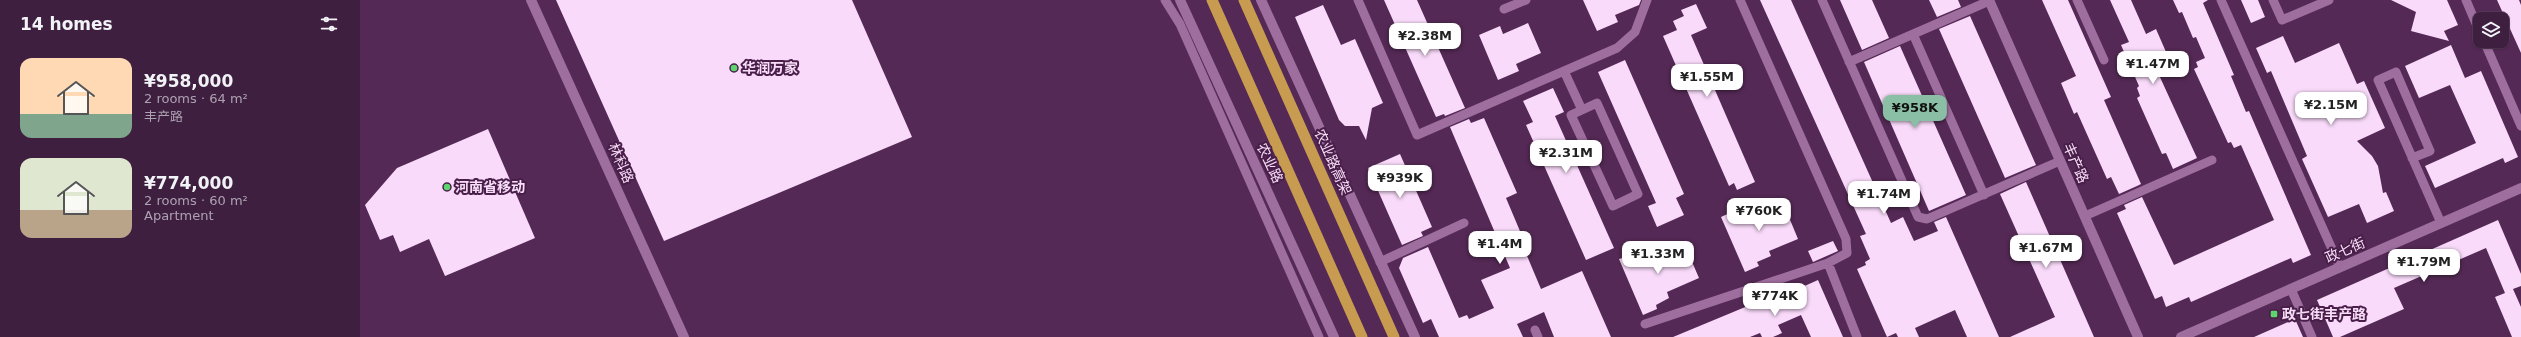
<!DOCTYPE html>
<meta charset="utf-8">
<style>
:root{--surface:#3f1f40;--page:#462747;--text:#f1f3f6;--muted:#ada2b1;--line:#583d59;--accent:#8abfa5}
body{margin:0;font-family:"DejaVu Sans","Noto Sans SC",sans-serif;background:var(--page);color:var(--text);height:100vh;display:flex;flex-direction:column;font-size:15px;white-space:nowrap}
*{box-sizing:border-box;margin:0}
p{font-size:13px;color:var(--muted)}
.icon{flex:none;width:22px;height:22px;fill:none;stroke:currentColor;stroke-width:2;stroke-linecap:round;stroke-linejoin:round}
.map{position:relative;flex:1;overflow:hidden}
.sheet{display:flex;flex-direction:column;background:var(--surface);width:360px}
.sheet>*{flex:none}
.controls{position:absolute;left:2113px;top:12px;display:grid;gap:8px}
.controls a{display:grid;place-items:center;width:36px;height:36px;border-radius:8px;background:var(--surface);box-shadow:0 1px 3px #0004,0 0 0 1px var(--line);font-size:20px}
.price{position:absolute;translate:-50% -34px;padding:0 9px;border-radius:8px;background:#fff;color:#222;font-size:13px;line-height:26px;filter:drop-shadow(0 1px 2px #0008)}
.price::after{content:'';position:absolute;left:50%;top:24px;width:12px;height:9px;margin-left:-6px;background:inherit;clip-path:polygon(0 0,100% 0,50% 100%)}
.price.on{background:var(--accent);color:#111}
ul{padding:0;list-style:none}
li{display:flex;align-items:center;gap:12px;height:100px;padding:0 20px}
li span{display:grid;place-items:center;flex:none;width:112px;height:80px;border-radius:12px;color:#555}
li>.icon{margin-inline-start:auto}
span .icon{width:48px;height:48px;fill:#fffc;stroke-width:1}
li b{font-size:17px}
h2{display:flex;justify-content:space-between;align-items:center;height:48px;padding:0 20px;font-size:17px}
main{display:flex;flex:1;min-height:0}
.map>svg:first-child{display:block}
</style>
<main>
<section class="sheet">
<h2>14 homes<svg class="icon" aria-label="filters" viewBox="0 0 24 24"><path d="M4 7h16M4 17h16"/><circle cx="9" cy="7" r="2"/><circle cx="15" cy="17" r="2"/></svg></h2>
<ul>
<li><span style="background:linear-gradient(#ffd9b3 70%,#7fa58c 0)"><svg class="icon" aria-label="home" viewBox="0 0 24 24"><path d="M3 11l9-7 9 7M6 9v11h12V9"/></svg></span><div><b>¥958,000</b><p>2 rooms · 64 m²</p><p>丰产路</p></div></li>
<li><span style="background:linear-gradient(#dfe7d0 65%,#b9a48a 0)"><svg class="icon" aria-label="home" viewBox="0 0 24 24"><path d="M3 11l9-7 9 7M6 9v11h12V9"/></svg></span><div><b>¥774,000</b><p>2 rooms · 60 m²</p><p>Apartment</p></div></li>
</ul>
</section>
<div class="map">
<svg width="2161" height="337" viewBox="0 0 2161 337">
<rect width="100%" height="100%" fill="#542955"/>
<path fill="#f9dafa" d="M196,0H492L552,137L304,241Z
M1024,0H1057L1105,108L1085,116L1084,114L1076,117Z
M1223,0H1281L1279,5L1255,15L1258,22L1237,31Z
M1400,0H1431L1531,223L1543,217L1554,241L1578,231L1574,222L1586,217L1639,337H1607L1595,310L1555,328L1559,337H1538L1536,333L1527,337L1497,269L1506,265L1505,262L1510,259L1500,236L1506,234Z
M1480,0H1512L1529,38L1502,50Z
M1569,0H1598L1601,7L1577,17Z
M1682,0H1708L1751,97L1744,100L1781,184L1777,186L1759,194L1751,177L1747,179L1717,112L1714,114L1701,83L1716,76Z
M1750,0H1771L1786,34L1796,29L1813,68L1799,75L1837,158L1813,169L1806,153L1802,154L1777,98L1780,96L1777,88L1779,86L1761,45L1769,42Z
M1813,0H1848L1843,3L1874,75L1871,76L1886,112L1889,111L1951,255L1933,263L1931,258L1831,302L1829,297L1806,307L1802,296L1795,299L1757,213L1766,209L1764,205L1782,197L1814,265L1914,220L1881,145L1874,148L1871,142L1868,143L1834,69L1838,67L1836,62L1845,58L1836,37L1833,38L1822,12L1819,13Z
M1881,0H1898L1905,17L1891,23Z
M2031,0H2087L2098,25L2084,31L2089,41L2051,31L2056,12Z
M2137,0H2159L2161,5V53Z
M1336,4L1347,28L1331,35L1395,182L1377,190L1374,183L1369,186L1303,36L1317,30L1313,21L1324,16L1321,10Z
M963,5L981,45L995,39L1023,103L1012,108L1006,140L999,126H985L979,120L935,17Z
M1610,16L1676,165L1645,178L1579,29Z
M1168,23L1181,53L1156,64L1159,71L1138,80L1119,35L1140,26L1143,34Z
M1923,36L1935,63L1979,43L1997,84L2004,81L2025,128L1997,141L2012,156L2018,166L2023,193L2026,192L2034,211L2007,223L1999,204L1968,217L1942,159L1947,156L1911,71L1907,73L1896,48Z
M2091,45L2105,78L2121,71L2158,157L2145,163L2143,158L2075,188L2065,166L2116,143L2090,85L2059,98L2045,66Z
M1540,46L1606,195L1569,211L1504,62Z
M1265,60L1324,194L1316,198L1324,215L1297,227L1288,206L1296,203L1238,72Z
M1193,88L1204,112L1195,116L1254,248L1226,260L1166,125L1173,122L1163,101Z
M1124,118L1157,193L1146,198L1165,243L1162,244L1181,289L1222,271L1251,337H1194L1184,312L1157,324L1163,337H1079L1071,319L1063,323L1039,268L1043,258L1068,247L1099,318L1107,315L1109,319L1134,308L1121,280L1150,268L1090,127L1109,119L1111,123Z
M128,129L175,238L85,276L69,239L40,252L33,235L20,240L5,205L37,168Z
M1040,154L1072,227L1061,232L1063,236L1042,245L1008,168Z
M1666,182L1734,337H1650L1695,317L1640,194Z
M1421,198L1438,239L1409,251L1411,256L1397,262L1399,266L1385,272L1361,217L1389,204L1392,211Z
M2138,220L2161,274V286L2153,289L2161,307V337H2152L2135,297L2145,293L2126,248L2034,288L2044,309L1980,337H1973L1957,300Z
M1323,241L1339,278L1307,292L1309,298L1296,305L1297,309L1283,315L1259,259L1288,250L1290,256Z
M1473,241L1478,251L1453,262L1448,251Z
M1458,280L1483,337H1451L1441,315L1418,325L1422,333L1413,337H1402L1400,333L1390,337H1313L1419,293L1420,297Z
M1935,319L1943,337H1894Z"/>
<g fill="none" stroke-linecap="round" stroke-linejoin="round">
<path stroke="#9e6e9f" stroke-width="9" d="M805,0L820,24L959,337
M998,0L1057,135L1257,48L1275,32L1287,0
M1380,0L1486,239L1487,253L1468,263L1497,337
M1462,0L1558,217L1567,219L1700,161
M1717,0L1744,60
M1861,0L1980,267
M1913,0L1922,20L1969,0
M2106,0L2120,33
M1144,9L1166,0
M1553,34L1624,195
M2124,41L2161,126
M1489,62L1629,1
M1204,71L1222,110L1211,115L1253,206L1278,194L1237,103L1222,110
M2052,158L2070,151L2036,72L2018,80L2081,223
M1725,216L1852,160
M1020,262L1104,223
M1931,289L1952,337
M1285,324L1468,263
M1175,330L1178,337"/>
<path stroke="#9e6e9f" stroke-width="10" d="M171,0L324,337"/>
<path stroke="#9e6e9f" stroke-width="10" d="M820,0L974,337
M901,0L1055,337
M1629,0L1778,337
M1821,337L2161,188"/>
<path stroke="#c79b50" stroke-width="11" d="M852,0L1002,337
M884,0L1034,337"/>
</g>
<g fill="#5dd56c" stroke="#491f4a" stroke-width="1.5">
<circle cx="374" cy="68" r="4"/>
<circle cx="87" cy="187" r="4"/>
<rect x="1910" y="310" width="8" height="8" rx="2"/>
</g>
<g text-anchor="middle" dominant-baseline="central" stroke-width="4" stroke-linejoin="round" paint-order="stroke">
<g font-size="14" font-weight="bold" fill="#f9def9" stroke="#491f4a" text-anchor="start">
<text x="382" y="68">华润万家</text>
<text x="95" y="187">河南省移动</text>
<text x="1922" y="314">政七街丰产路</text>
</g>
<g font-size="14" fill="#f9def9" stroke="#491f4a">
<text transform="translate(973 162) rotate(66)">农业路高架</text>
<text transform="translate(261 163) rotate(66)">林科路</text>
<text transform="translate(910 163) rotate(65)">农业路</text>
<text transform="translate(1716 163) rotate(66)">丰产路</text>
<text transform="translate(1985 250) rotate(-24)">政七街</text>
</g>
</g>
</svg>
<div class="controls">
<a><svg class="icon" aria-label="layers" viewBox="0 0 24 24"><path d="M12 4l9 5-9 5-9-5zM3 14l9 5 9-5"/></svg></a>
</div>
<b class="price" style="left:1065px;top:57px">¥2.38M</b>
<b class="price" style="left:1793px;top:85px">¥1.47M</b>
<b class="price" style="left:1347px;top:98px">¥1.55M</b>
<b class="price" style="left:1971px;top:126px">¥2.15M</b>
<b class="price on" style="left:1555px;top:129px">¥958K</b>
<b class="price" style="left:1206px;top:174px">¥2.31M</b>
<b class="price" style="left:1040px;top:199px">¥939K</b>
<b class="price" style="left:1524px;top:215px">¥1.74M</b>
<b class="price" style="left:1399px;top:232px">¥760K</b>
<b class="price" style="left:1140px;top:265px">¥1.4M</b>
<b class="price" style="left:1686px;top:269px">¥1.67M</b>
<b class="price" style="left:1298px;top:275px">¥1.33M</b>
<b class="price" style="left:2064px;top:283px">¥1.79M</b>
<b class="price" style="left:1415px;top:317px">¥774K</b>
</div>
</main>
